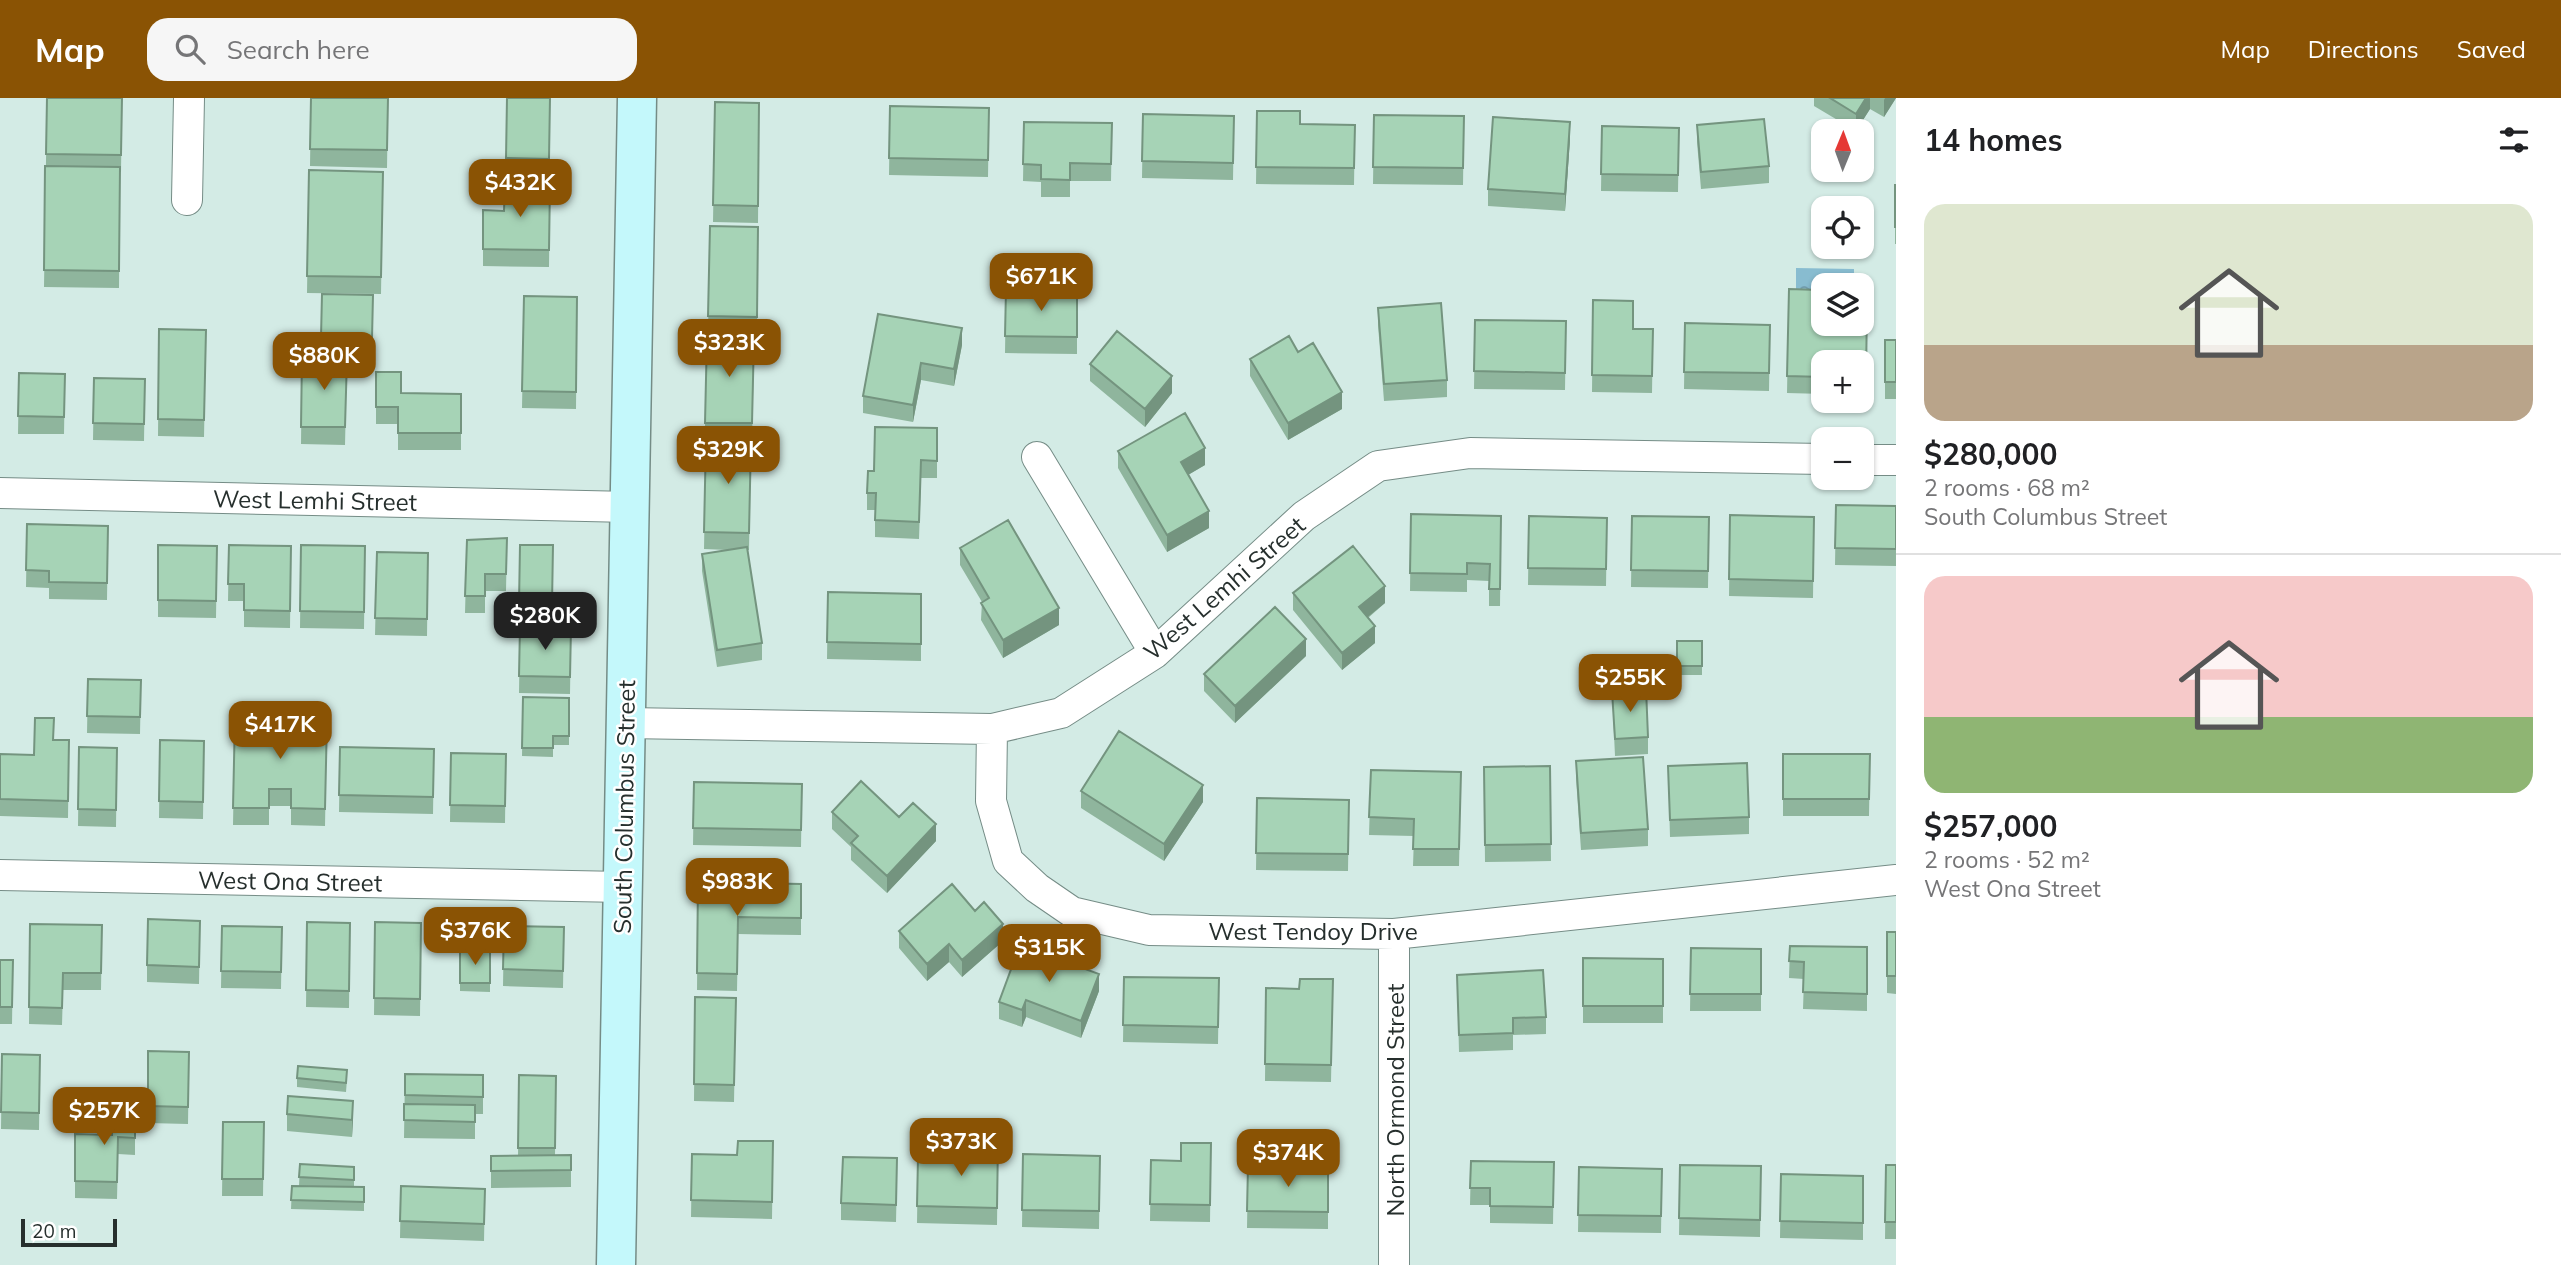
<!DOCTYPE html>
<meta charset="utf-8">
<style>
:root{--surface:#fff;--page:#f6f6f6;--text:#202124;--muted:#757577;--line:#e0e0e0;--accent:#8a5304}
body{margin:0;font-family:Mulish,sans-serif;background:var(--page);color:var(--text);height:100vh;display:flex;flex-direction:column;font-size:26px;white-space:nowrap}
*{box-sizing:border-box;margin:0}
p{font-size:23px;color:var(--muted)}
.icon{flex:none;width:38px;height:38px;fill:none;stroke:currentColor;stroke-width:2;stroke-linecap:round;stroke-linejoin:round}
.map{position:relative;flex:1;overflow:hidden}
.sheet{display:flex;flex-direction:column;background:var(--surface);width:665px}
.sheet>*{flex:none}
.needle{width:46px;rotate:1deg}
.tools{position:absolute;left:1811px;top:21px;display:grid;gap:14px}
.tools a{display:grid;place-items:center;width:63px;height:63px;border-radius:14px;background:var(--surface);box-shadow:0 2px 5px #0004;font-size:35px}
.scale{position:absolute;left:21px;bottom:18px;width:96px;box-sizing:border-box;padding-left:7px;border:4px solid #262f2d;border-top:0;font-size:19px;line-height:24px;white-space:nowrap;color:#262f2d;-webkit-text-stroke:5px #fff;paint-order:stroke}
.price{position:absolute;translate:-50% -60px;padding:0 16px;border-radius:14px;background:var(--accent);color:#fff;font-size:23px;line-height:46px;filter:drop-shadow(0 2px 4px #0008)}
.price::after{content:'';position:absolute;left:50%;top:42px;width:21px;height:16px;margin-left:-10px;background:inherit;clip-path:polygon(0 0,100% 0,50% 100%)}
.price.active{background:#222;color:#fff}
ul{padding:0;list-style:none}
li{display:grid;align-content:center;gap:14px;height:371px;padding:0 28px}
li+li{border-top:2px solid var(--line)}
li span{display:grid;place-items:center;height:217px;border-radius:21px;color:#555}
li>.icon{margin-inline-start:auto}
span .icon{width:126px;height:126px;fill:#fffc;stroke-width:1}
li b{font-size:30px}
h2{display:flex;justify-content:space-between;align-items:center;height:84px;padding:0 28px;font-size:30px}
header{display:flex;align-items:center;gap:42px;box-sizing:border-box;height:98px;padding:0 35px;background:var(--accent);color:#fff}
header strong{font-size:33px}
nav{display:flex;gap:38px;margin-inline-start:auto;font-size:24px}
.search{width:490px;height:63px;background:var(--page);display:flex;align-items:center;gap:18px;box-sizing:border-box;padding:0 24px;border-radius:21px;color:var(--muted);font-size:26px}
main{display:flex;flex:1;min-height:0}
.map>svg:first-child{display:block}
</style>
<header>
<strong>Map</strong>
<div class="search"><svg class="icon" aria-label="search" viewBox="0 0 24 24"><circle cx="10" cy="10" r="6"/><path d="M15 15l6 6"/></svg>Search here</div>
<nav><a>Map</a><a>Directions</a><a>Saved</a></nav>
</header>
<main>
<div class="map">
<svg width="1896" height="1167" viewBox="0 0 1896 1167">
<defs>
<pattern id="water-ripples" width="26" height="14" patternUnits="userSpaceOnUse" patternTransform="scale(1.75)"><rect width="26" height="14" fill="#88bcd0"/><path d="M2 4q2-2 4 0t4 0M15 11q2-2 4 0t4 0" fill="none" stroke="#6f99a9"/></pattern>
</defs>
<rect width="100%" height="100%" fill="#d3ebe5"/>
<path fill="url(#water-ripples)" d="M1796,170L1854,171V187H1824L1823,200L1796,199Z"/>
<g fill="none" stroke-linecap="round" stroke-linejoin="round">
<defs>
<path id="street" d="M187,102L189,0
M1037,359L1155,555
M1862,362H1896
M0,395L630,409
M626,625L992,631L1061,615L1155,555L1304,418L1378,368L1470,355L1824,361
M992,631L991,703L1008,763L1037,790L1072,814L1149,832L1394,836L1896,782
M0,777L623,789
M1394,1167V836"/>
<path id="secondary" d="M616,1167L637,0"/>
</defs>
<use href="#street" stroke="#758c86" stroke-width="32"/>
<use href="#secondary" stroke="#758c86" stroke-width="41"/>
<use href="#street" stroke="#fff" stroke-width="30"/>
<use href="#secondary" stroke="#c4f8fb" stroke-width="38"/>
</g>
<path fill="#8fb59d" d="M47,0H122L121,74H120L119,190L44,189Z
M311,0H388L387,70L310,68Z
M507,0H550L549,78L506,77Z
M1814,0H1896L1884,19L1870,11L1856,33L1814,8Z
M715,4L759,5L758,125L713,124Z
M890,8L989,10L988,79L889,77Z
M1257,13L1300,26L1355,27L1354,87L1256,86Z
M1143,16L1234,18L1233,82L1142,80Z
M1374,17L1464,18L1463,87L1373,86Z
M1024,24L1112,25L1111,83H1070V99H1041V84L1023,83Z
M1697,27L1769,68V85L1701,91L1697,44Z
M1602,28L1679,30L1678,94L1601,93Z
M1570,41L1565,113L1488,108V91Z
M309,72L383,74L381,196L307,195Z
M550,85L549,169L483,168V112L504,113Z
M1895,87H1896V146H1895Z
M710,128L758,129L757,236L708,235Z
M1006,191L1077,192V256L1005,255Z
M1789,191L1819,206L1867,207L1866,296H1862V264H1824V296L1787,295Z
M322,196L373,197L372,257L321,256Z
M524,198L577,199L576,311L522,310Z
M1593,202L1633,231H1653L1652,295L1592,294Z
M1378,210L1447,282V299L1384,303L1378,227Z
M878,216L962,247L954,288L921,282L913,324L863,315V298Z
M1475,222L1566,223L1565,292L1474,291Z
M1685,225L1770,227L1769,293L1684,291Z
M159,231L206,232L204,339L158,338Z
M1885,242H1896V301H1885Z
M1298,254L1342,311L1288,342L1250,278V261Z
M754,255L752,342H751L749,452H747L762,545V562L717,569L702,473V456L727,452L704,451L706,342H705V325Z
M302,258L347,259L345,347L301,346Z
M1090,266L1172,295L1145,329L1090,283Z
M376,274L401,295L461,296V352H398V326H376Z
M19,275L65,276L64,336H18Z
M94,280L145,281L144,343L93,342Z
M937,330V380H921L919,441L875,439V412H867V395L874,373Z
M1118,353L1205,367L1188,377L1209,430L1167,454L1118,370Z
M1836,407L1896,408V468L1835,467Z
M1411,416L1501,418L1500,508H1489V483L1467,482V494L1410,493Z
M1730,417L1814,419L1813,500L1729,498Z
M1529,418L1607,420L1606,488L1528,487Z
M1632,418L1709,419L1708,490L1631,489Z
M27,426L108,428L107,502L49,501V490L26,489Z
M507,440L506,493H485V515H465L467,442Z
M158,447L217,448L216,520L158,519Z
M229,447L291,448L290,530L244,529V503H228Z
M301,447L365,448L364,531L300,530Z
M520,447H553L552,523H519Z
M960,450L1059,527L1003,560L981,522L982,504L960,467Z
M377,454L428,455L427,538L375,537Z
M828,494L921,496V563L827,561Z
M1293,495L1385,505L1368,520L1375,545L1342,572L1293,512Z
M520,528L571,529L570,596L519,595Z
M1677,543H1702V577H1677Z
M1306,558L1235,625L1204,593V576Z
M88,581L141,582L140,636L87,635Z
M1612,593L1648,639V656L1615,658Z
M523,599L569,600V647H553V659L522,658Z
M235,618L327,620L325,728L291,727V708H269V727H233Z
M53,642H69L68,720L0,718V656L34,657Z
M160,642L204,643L203,721L159,720Z
M79,649L117,650L116,729L78,728Z
M340,649L434,651L433,716L339,714Z
M451,655L506,656L505,725L450,724Z
M1783,656H1870L1869,718H1783Z
M1576,663L1648,731V748L1581,752L1576,680Z
M1550,668L1551,763L1485,764L1484,669Z
M1668,668L1749,719V736L1670,739Z
M1371,672L1461,674L1459,768H1413L1414,738L1369,737Z
M694,684L802,686L801,749L693,747Z
M1081,693L1203,704L1164,763L1081,710Z
M1257,700L1349,702L1348,773L1256,772Z
M832,714L899,719L936,743L887,795L851,762V749L832,731Z
M698,784L801,786V837L738,836L737,893L697,892Z
M975,813L1003,843L962,879L949,864L927,883L899,850V833Z
M200,823L199,886L147,884V867Z
M307,824L350,825L349,910L306,909Z
M375,824L421,825L420,918L374,917Z
M30,826L102,827L101,892H63L62,927L29,926Z
M222,828L282,829L281,891L221,890Z
M504,828L564,829L563,890L503,888Z
M1887,834H1896V896L1887,895Z
M1790,848L1867,849V913L1803,911L1804,881L1789,880Z
M1691,850L1761,851V913H1690Z
M460,853H490V894L460,893Z
M1583,860L1663,861V925H1583Z
M0,862H13L12,926H0Z
M1457,877L1546,919V936L1513,937V952L1459,954Z
M1124,879L1219,880L1218,946L1123,944Z
M1333,881L1331,984L1265,983L1266,890L1299,891Z
M1099,893L1081,940L1026,919L1022,929L999,921V904Z
M695,899L736,900L734,1004L694,1003Z
M148,953L189,954L188,1026L148,1025Z
M2,956L40,957L39,1032L1,1031Z
M405,976L483,977V1016H475V1041L404,1040Z
M519,977L556,978L555,1057H571V1089L491,1090V1058H518Z
M297,980L347,981L346,994L297,989Z
M135,1005V1057L118,1056L117,1101L75,1100V1036L112,1037Z
M287,1016L353,1021L352,1039L287,1033Z
M223,1024H264L263,1098H222Z
M773,1043L772,1121L691,1119L692,1056L737,1057Z
M998,1043L997,1127L917,1125L918,1059L967,1060Z
M1211,1045L1210,1124L1150,1123L1151,1062L1181,1063Z
M1023,1056L1100,1058L1099,1131L1022,1129Z
M1471,1063L1554,1064L1553,1126L1490,1125V1107H1470Z
M300,1066L354,1069V1089H364V1113L291,1111L292,1088H299Z
M1680,1067L1761,1068L1760,1139L1679,1137Z
M1886,1067H1896V1141H1885Z
M1248,1068L1328,1070V1131L1247,1130Z
M1579,1069L1662,1071L1661,1135L1578,1134Z
M1781,1076L1863,1078V1142L1780,1140Z
M897,1077L896,1124L841,1122V1105Z
M401,1088L485,1091L484,1143L400,1140Z"/>
<path fill="#74947f" d="M1866,0H1870V11L1856,33V16Z
M1885,0H1896L1884,19V2Z
M1570,24V41L1565,113V96Z
M962,230V247L954,288V271Z
M921,265V282L913,324V307Z
M1172,278V295L1145,329V311Z
M1342,294V311L1288,342V325Z
M1205,350V367L1181,381V364Z
M1209,413V430L1167,454V437Z
M1385,488V505L1359,526V509Z
M1059,510V527L1003,560V542Z
M1375,528V545L1342,572V555Z
M1306,541V558L1235,625V608Z
M1203,687V704L1164,763V746Z
M936,726V743L887,795V778Z
M1003,826V843L962,879V862Z
M949,846V864L927,883V866Z
M1099,876V893L1081,940V923Z
M1026,902V919L1022,929V912Z
M353,1003V1021L352,1039V1022Z"/>
<path fill="#a6d3b6" stroke="#74947f" stroke-width="2" d="M47,0H122L121,57L46,56Z
M311,0H388L387,52L310,51Z
M507,0H550L549,61L506,60Z
M1830,0H1866L1856,16Z
M715,4L759,5L758,108L713,107Z
M890,8L989,10L988,62L889,60Z
M1257,13H1300V26L1355,27L1354,70L1256,69Z
M1143,16L1234,18L1233,65L1142,63Z
M1374,17L1464,18L1463,70L1373,69Z
M1493,19L1570,24L1565,96L1488,91Z
M1764,21L1769,68L1701,74L1697,27Z
M1024,24L1112,25L1111,66L1070,65V82L1041,81V67L1023,66Z
M1602,28L1679,30L1678,77L1601,76Z
M45,68L120,69L119,173L44,172Z
M309,72L383,74L381,179L307,178Z
M505,84L550,85L549,152L483,151V112L504,113Z
M1895,87H1896V129H1895Z
M710,128L758,129L757,219L708,218Z
M1006,191L1077,192V239L1005,238Z
M1789,191L1819,192V206H1824V226H1862V207H1867L1866,279H1862V264H1824V279L1787,278Z
M322,196L373,197L372,240L321,239Z
M524,198L577,199L576,294L522,293Z
M1593,202L1633,203V231H1653L1652,278L1592,277Z
M1441,205L1447,282L1384,286L1378,210Z
M878,216L962,230L954,271L921,265L913,307L863,298Z
M1475,222L1566,223L1565,275L1474,273Z
M1685,225L1770,227L1769,275L1684,274Z
M159,231L206,232L204,322L158,321Z
M1117,233L1172,278L1145,311L1090,266Z
M707,237L754,238L752,325H705Z
M1289,238L1298,254L1313,245L1342,294L1288,325L1250,261Z
M1885,242H1896V284H1885Z
M302,258L347,259L345,329H301Z
M376,274H401V295L461,296V335H398V309H376Z
M19,275L65,276L64,319L18,318Z
M94,280L145,281L144,326L93,325Z
M1185,315L1205,350L1181,364L1209,413L1167,437L1118,353Z
M875,329L937,330V363L921,362L919,424L875,422L876,395H867L868,373H874Z
M706,340L751,341L749,435L704,434Z
M1836,407L1896,408V451L1835,450Z
M1411,416L1501,418L1500,491H1489L1490,466L1467,465V476L1410,475Z
M1730,417L1814,419L1813,483L1729,481Z
M1529,418L1607,420L1606,471L1528,470Z
M1632,418L1709,419L1708,473L1631,472Z
M1008,422L1059,510L1003,542L981,505L989,500L960,450Z
M27,426L108,428L107,485L49,484V473L26,472Z
M507,440L506,476H485V498H465L467,442Z
M158,447L217,448L216,503L158,502Z
M229,447L291,448L290,513L244,512V486H228Z
M301,447L365,448L364,514L300,513Z
M520,447H553L552,506H519Z
M1353,448L1385,488L1359,509L1375,528L1342,555L1293,495Z
M747,449L762,545L717,552L702,456Z
M377,454L428,455L427,521L375,520Z
M828,494L921,496V546L827,544Z
M1275,509L1306,541L1235,608L1204,576Z
M520,528L571,529L570,579L519,578Z
M1677,543H1702V568H1677Z
M88,581L141,582L140,619L87,618Z
M1646,590L1648,639L1615,641L1612,593Z
M523,599L569,600V638H553V650H522Z
M235,618L327,620L325,711L291,710V691H269V710H233Z
M35,620H54L53,642H69L68,703L0,701V656L34,657Z
M1119,633L1203,687L1164,746L1081,693Z
M160,642L204,643L203,704L159,703Z
M79,649L117,650L116,712L78,711Z
M340,649L434,651L433,699L339,697Z
M451,655L506,656L505,708L450,707Z
M1783,656H1870L1869,701H1783Z
M1643,659L1648,731L1581,735L1576,663Z
M1747,665L1749,719L1670,722L1668,668Z
M1550,668L1551,746L1485,747L1484,669Z
M1371,672L1461,674L1459,751H1413L1414,721L1369,719Z
M861,683L899,719L913,705L936,726L887,778L851,745L858,738L832,714Z
M694,684L802,686L801,732L693,730Z
M1257,700L1349,702L1348,756L1256,755Z
M698,784L801,786V820L738,819L737,876L697,875Z
M952,786L975,813L984,804L1003,826L962,862L949,846L927,866L899,833Z
M148,821L200,823L199,869L147,867Z
M307,824L350,825L349,893L306,892Z
M375,824L421,825L420,901L374,900Z
M30,826L102,827L101,875H63L62,910L29,909Z
M222,828L282,829L281,874L221,873Z
M504,828L564,829L563,873L503,871Z
M1887,834H1896V878H1887Z
M1020,847L1099,876L1081,923L1026,902L1022,912L999,904Z
M1790,848L1867,849V896L1803,894L1804,864L1789,863Z
M1691,850L1761,851V896H1690Z
M460,853H490V885H460Z
M1583,860L1663,861V908H1583Z
M0,862H13L12,909H0Z
M1543,872L1546,919L1513,920V935L1459,937L1457,877Z
M1124,879L1219,880L1218,929L1123,927Z
M1300,881H1333L1331,967L1265,966L1266,890L1299,891Z
M695,899L736,900L734,987L694,986Z
M148,953L189,954L188,1009L148,1008Z
M2,956L40,957L39,1015L1,1014Z
M298,968L347,972L346,985L297,980Z
M405,976L483,977V999L405,997Z
M519,977L556,978L555,1050H518Z
M288,998L353,1003L352,1022L287,1016Z
M112,1005H135V1040L118,1039L117,1084L75,1083V1036L112,1037Z
M404,1006L475,1007V1024L404,1022Z
M223,1024H264L263,1081H222Z
M967,1042L998,1043L997,1110L917,1108L918,1059L967,1060Z
M738,1043H773L772,1104L691,1102L692,1056L737,1057Z
M1181,1045H1211L1210,1107L1150,1106L1151,1062L1181,1063Z
M1023,1056L1100,1058L1099,1113L1022,1112Z
M571,1057V1072L491,1073V1058Z
M843,1059L897,1060L896,1107L841,1105Z
M1471,1063L1554,1064L1553,1109L1490,1108V1090H1470Z
M300,1066L354,1069V1082L299,1079Z
M1680,1067L1761,1068L1760,1122L1679,1120Z
M1886,1067H1896V1124H1885Z
M1248,1068L1328,1070V1114L1247,1113Z
M1579,1069L1662,1071L1661,1118L1578,1117Z
M1781,1076L1863,1078V1125L1780,1123Z
M292,1088L364,1089V1104L291,1102Z
M401,1088L485,1091L484,1126L400,1123Z"/>
<g text-anchor="middle" dominant-baseline="central" stroke-width="5" stroke-linejoin="round" paint-order="stroke">
<g font-size="24" fill="#262f2d" stroke="#fff">
<text transform="translate(315 402) rotate(1)">West Lemhi Street</text>
<text transform="translate(1224 490) rotate(-41)">West Lemhi Street</text>
<text transform="translate(624 709) rotate(-89)">South Columbus Street</text>
<text transform="translate(290 783) rotate(1)">West Ona Street</text>
<text x="1313" y="833">West Tendoy Drive</text>
<text transform="translate(1395 1002) rotate(-90)">North Ormond Street</text>
</g>
</g>
</svg>
<div class="tools">
<a><svg class="needle" viewBox="-14 -14 28 28"><path d="M0-13l5 13h-10z" fill="#e53935"/><path d="M0 13l5-13h-10z" fill="#757577"/></svg></a>
<a><svg class="icon" aria-label="locate" viewBox="0 0 24 24"><circle cx="12" cy="12" r="6"/><path d="M12 2v4M12 18v4M2 12h4M18 12h4"/></svg></a>
<a><svg class="icon" aria-label="layers" viewBox="0 0 24 24"><path d="M12 4l9 5-9 5-9-5zM3 14l9 5 9-5"/></svg></a>
<a>+</a>
<a>−</a>
</div>
<div class="scale">20 m</div>
<b class="price" style="left:520px;top:121px">$432K</b>
<b class="price" style="left:1041px;top:215px">$671K</b>
<b class="price" style="left:729px;top:281px">$323K</b>
<b class="price" style="left:324px;top:294px">$880K</b>
<b class="price" style="left:728px;top:388px">$329K</b>
<b class="price active" style="left:545px;top:554px">$280K</b>
<b class="price" style="left:1630px;top:616px">$255K</b>
<b class="price" style="left:280px;top:663px">$417K</b>
<b class="price" style="left:737px;top:820px">$983K</b>
<b class="price" style="left:475px;top:869px">$376K</b>
<b class="price" style="left:1049px;top:886px">$315K</b>
<b class="price" style="left:104px;top:1049px">$257K</b>
<b class="price" style="left:961px;top:1080px">$373K</b>
<b class="price" style="left:1288px;top:1091px">$374K</b>
</div>
<section class="sheet">
<h2>14 homes<svg class="icon" aria-label="filters" viewBox="0 0 24 24"><path d="M4 7h16M4 17h16"/><circle cx="9" cy="7" r="2"/><circle cx="15" cy="17" r="2"/></svg></h2>
<ul>
<li><span style="background:linear-gradient(#dfe7d0 65%,#b9a48a 0)"><svg class="icon" aria-label="home" viewBox="0 0 24 24"><path d="M3 11l9-7 9 7M6 9v11h12V9"/></svg></span><div><b>$280,000</b><p>2 rooms · 68 m²</p><p>South Columbus Street</p></div></li>
<li><span style="background:linear-gradient(#f6c9c9 65%,#8fb573 0)"><svg class="icon" aria-label="home" viewBox="0 0 24 24"><path d="M3 11l9-7 9 7M6 9v11h12V9"/></svg></span><div><b>$257,000</b><p>2 rooms · 52 m²</p><p>West Ona Street</p></div></li>
</ul>
</section>
</main>
